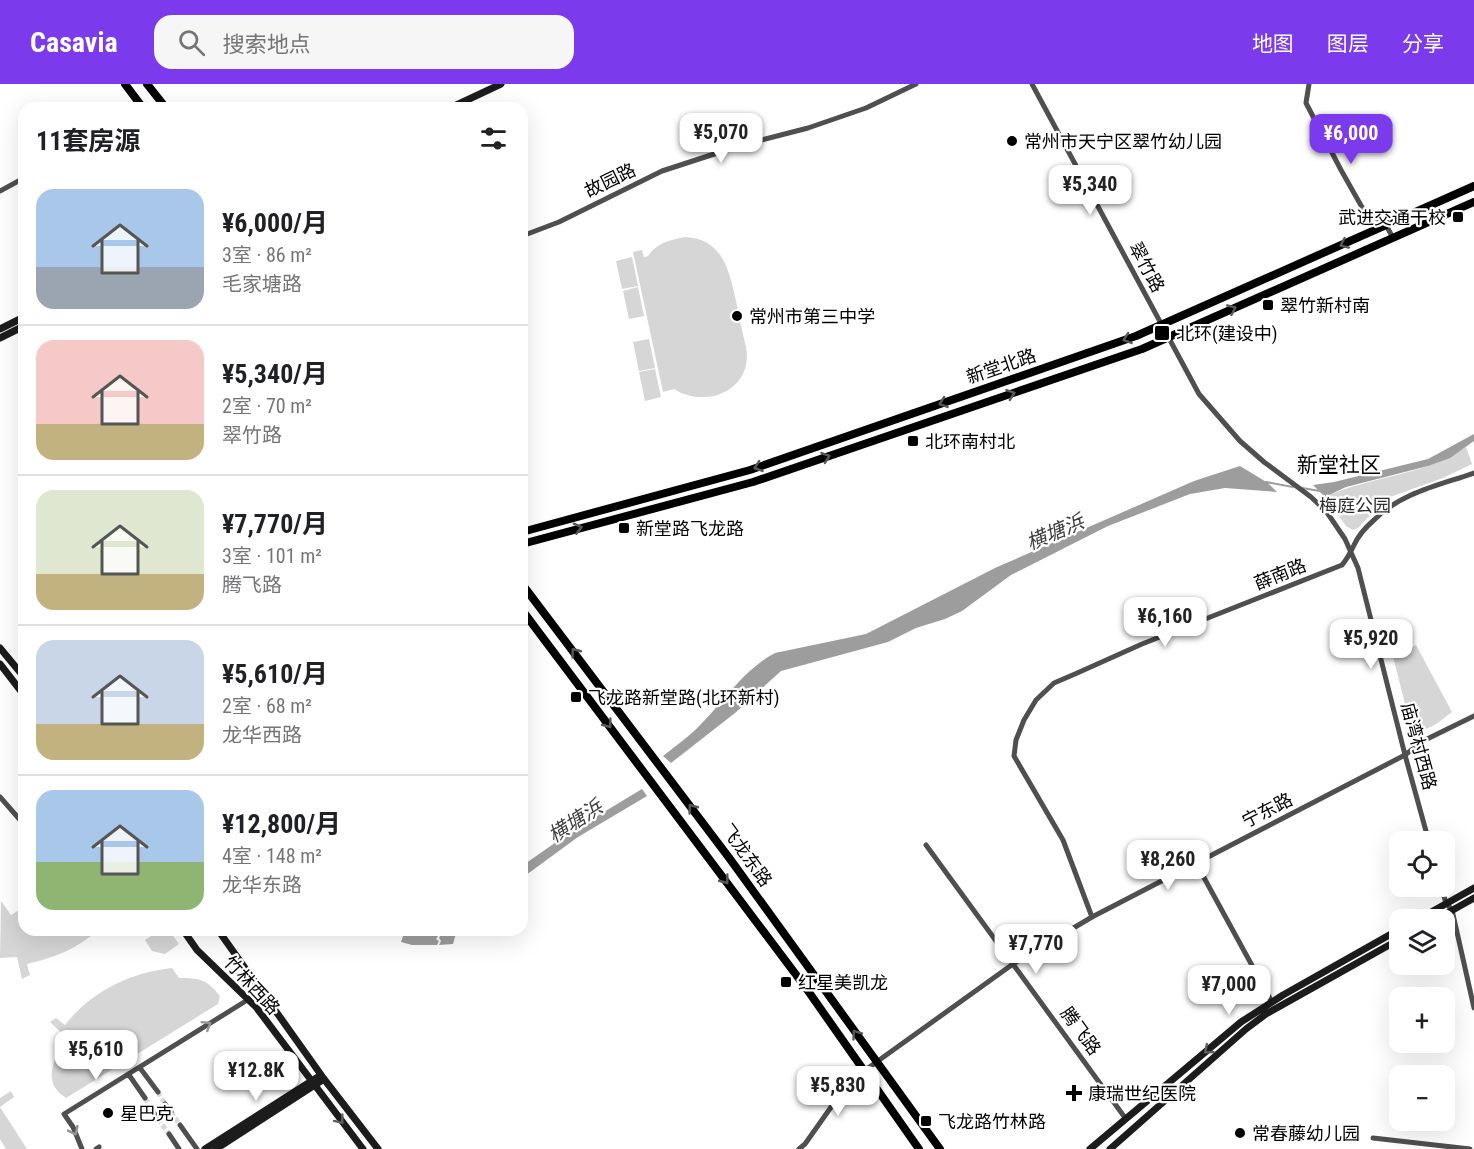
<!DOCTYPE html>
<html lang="zh">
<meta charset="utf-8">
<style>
:root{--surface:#fff;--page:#f6f6f6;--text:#202124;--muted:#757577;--line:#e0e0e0;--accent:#7c3aed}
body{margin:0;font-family:"Roboto Condensed","Noto Sans SC",sans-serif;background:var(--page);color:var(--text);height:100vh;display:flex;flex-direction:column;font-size:22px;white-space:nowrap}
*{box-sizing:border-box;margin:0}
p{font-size:20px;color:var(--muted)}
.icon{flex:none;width:33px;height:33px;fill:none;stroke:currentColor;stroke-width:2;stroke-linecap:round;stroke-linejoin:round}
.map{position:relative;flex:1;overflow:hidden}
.side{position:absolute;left:18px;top:18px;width:510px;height:834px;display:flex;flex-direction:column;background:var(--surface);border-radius:18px;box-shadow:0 6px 24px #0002}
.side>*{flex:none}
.controls{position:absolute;left:1389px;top:747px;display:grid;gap:12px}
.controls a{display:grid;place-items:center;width:66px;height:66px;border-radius:12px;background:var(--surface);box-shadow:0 6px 24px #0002;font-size:30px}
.price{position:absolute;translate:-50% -51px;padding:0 14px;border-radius:12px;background:#fff;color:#222;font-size:20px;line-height:39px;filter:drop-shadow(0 2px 3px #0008)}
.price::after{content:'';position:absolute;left:50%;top:36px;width:18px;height:14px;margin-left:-9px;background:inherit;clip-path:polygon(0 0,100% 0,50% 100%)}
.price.active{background:var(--accent);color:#fff}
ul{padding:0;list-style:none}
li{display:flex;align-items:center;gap:18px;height:150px;padding:0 18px}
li+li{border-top:2px solid var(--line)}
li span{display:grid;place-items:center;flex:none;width:168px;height:120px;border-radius:18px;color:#555}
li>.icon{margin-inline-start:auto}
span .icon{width:72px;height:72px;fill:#fffc;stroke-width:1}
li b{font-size:26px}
h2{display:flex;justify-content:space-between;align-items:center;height:72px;padding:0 18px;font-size:26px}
header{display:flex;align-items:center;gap:36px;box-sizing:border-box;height:84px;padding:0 30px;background:var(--accent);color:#fff}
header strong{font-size:28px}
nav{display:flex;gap:33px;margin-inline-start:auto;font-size:21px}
.search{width:420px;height:54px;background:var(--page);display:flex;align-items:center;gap:15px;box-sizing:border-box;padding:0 21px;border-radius:18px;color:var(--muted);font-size:22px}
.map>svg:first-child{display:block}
</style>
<header>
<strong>Casavia</strong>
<div class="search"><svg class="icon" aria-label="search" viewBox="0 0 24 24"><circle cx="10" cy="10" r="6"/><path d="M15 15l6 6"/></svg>搜索地点</div>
<nav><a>地图</a><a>图层</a><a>分享</a></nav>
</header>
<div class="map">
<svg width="1474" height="1065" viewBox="0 0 1474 1065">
<rect width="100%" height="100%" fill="#fff"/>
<path fill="#d6d6d6" d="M685,153C723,155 729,186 736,217C739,232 742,247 746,263C754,305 707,326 674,305L663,308L633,168L642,166L644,173L648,172C657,159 669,156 685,153Z
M632,173L638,202L622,205L616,177Z
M638,203L644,232L629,235L623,207Z
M649,255L655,284L639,287L633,258Z
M655,285L661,313L645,317L639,288Z
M1466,363L1472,380L1443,394L1393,412L1376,425L1358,444L1353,446L1346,442L1325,413C1370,392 1425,392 1466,363Z
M1416,561L1452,628C1441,636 1424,653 1411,643L1393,573Z
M1,817L11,831L24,823V846H98C77,865 54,874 27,880L30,891L22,895L17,873L0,874Z
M161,846H169L179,860L165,870L152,867L145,856Z
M172,884L179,894C200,894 206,895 220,912L218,920L66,1014C40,998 55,974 66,953L50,938L56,934L65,941C92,907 129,889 172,884Z
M11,1007L14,1013L0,1023L27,1065H6L0,1055V1014Z"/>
<path fill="#9d9d9d" d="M1474,350V357L1450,374L1428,382L1346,403L1325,413L1313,401L1334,398L1428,375Z
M1240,382L1268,399L1277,408L1225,404L1190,410L1108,442L1011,491L962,527L945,535L916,544L888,558L781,587L735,629L671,679L663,672C673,664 684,656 693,648C721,622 741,587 775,569L866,550L995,484L1194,397Z
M642,705L647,712L578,753L522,794V782L569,749Z
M405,846H436L435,848L438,852L436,855L439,857L437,861H412L401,858Z
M439,846H457L453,860L439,861L441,857L439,854L441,851L437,847Z"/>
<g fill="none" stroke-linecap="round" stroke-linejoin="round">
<path stroke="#9d9d9d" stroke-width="2" d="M1266,398L1293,403
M1302,404L1320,407"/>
<path stroke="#d9d9d9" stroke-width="5" stroke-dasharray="5 2.5" stroke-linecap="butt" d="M158,1008L165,1020
M145,1014L154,1029
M171,1028L180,1041
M158,1035L169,1050"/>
<path stroke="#4f4f4f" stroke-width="5" d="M1032,0L1199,310L1240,357L1264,378L1311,413L1326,427L1345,455L1358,484L1405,671L1429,758
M1309,0L1306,19L1341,86L1363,125L1386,141L1393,154
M0,107L24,94
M522,152L559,138L662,87L742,61L808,44L866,24L916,0
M0,713L21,737V739
M926,761L1126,1035
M1196,779L1272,918
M1441,802L1446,819L1452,826L1474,924
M1092,833L1063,756L1014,672L1016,656L1024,636L1036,616L1054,599L1075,590L1142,560L1342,481C1348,474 1350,469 1354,461C1358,452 1366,443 1374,436C1400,409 1440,401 1474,389
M140,984L158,1008
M129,991L145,1014
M165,1020L171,1028
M154,1029L158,1035
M180,1041L197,1065
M169,1050L179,1065
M1373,1054L1470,1065
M82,1065L73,1043L64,1030L249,915
M96,1065L99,1063
M799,1065L805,1060L841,1009L864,987L1013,880L1092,833L1405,671L1423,657L1474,632"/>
<path stroke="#1c1c1c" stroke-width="7" d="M450,24L501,0
M0,245L24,233
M0,254L24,242
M0,564L24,593
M0,580L24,611
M1417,836L1474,804
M1435,836L1474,814
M183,846L197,866L256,923L363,1065
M218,846L324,995L378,1065
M205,1065L321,991
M216,1065L324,995
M1090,1065L1241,938L1283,911L1400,845
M1110,1065L1246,945L1266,930L1400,855"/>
<path stroke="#000" stroke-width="8" d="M125,0L143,24
M147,0L166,24
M522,448L750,386L1136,252L1474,102
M522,460L753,398L1142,265L1474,118
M522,500L730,775L940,1065
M522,526L806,904L919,1065"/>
</g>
<defs><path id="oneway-chevron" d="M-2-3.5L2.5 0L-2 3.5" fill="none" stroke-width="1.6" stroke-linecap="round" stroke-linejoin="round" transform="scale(1.5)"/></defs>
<g stroke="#595959">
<use href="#oneway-chevron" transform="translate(1344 160) rotate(156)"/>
<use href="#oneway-chevron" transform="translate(1232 225) rotate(-24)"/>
<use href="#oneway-chevron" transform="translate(1127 255) rotate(161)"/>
<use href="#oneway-chevron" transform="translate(1011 310) rotate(-19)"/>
<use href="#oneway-chevron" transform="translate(943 319) rotate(161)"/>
<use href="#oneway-chevron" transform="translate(826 373) rotate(-19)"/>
<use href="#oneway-chevron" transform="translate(758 383) rotate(161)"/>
<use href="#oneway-chevron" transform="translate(578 444) rotate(-14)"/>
<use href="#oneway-chevron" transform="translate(575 568) rotate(-127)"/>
<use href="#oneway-chevron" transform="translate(608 640) rotate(53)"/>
<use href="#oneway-chevron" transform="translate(692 724) rotate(-127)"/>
<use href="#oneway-chevron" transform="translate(725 796) rotate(53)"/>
<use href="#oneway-chevron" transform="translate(856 950) rotate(-126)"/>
</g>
<g stroke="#959595">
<use href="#oneway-chevron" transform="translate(207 941) rotate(-32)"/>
<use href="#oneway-chevron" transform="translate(74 1047) rotate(64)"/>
</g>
<g stroke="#606060">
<use href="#oneway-chevron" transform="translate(1208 966) rotate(140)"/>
<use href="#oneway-chevron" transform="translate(340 1036) rotate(52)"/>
</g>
<g fill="#000" stroke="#fff" stroke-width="2">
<circle cx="1012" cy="57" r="6"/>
<rect x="1452" y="127" width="12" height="12" rx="3"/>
<rect x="1262" y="215" width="12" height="12" rx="3"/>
<circle cx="737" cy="232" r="6"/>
<rect x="1154" y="241" width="16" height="16" rx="3"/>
<rect x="907" y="351" width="12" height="12" rx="3"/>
<rect x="618" y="438" width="12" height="12" rx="3"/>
<rect x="570" y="607" width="12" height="12" rx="3"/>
<rect x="780" y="892" width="12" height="12" rx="3"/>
<path d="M1071 1000h6v6h6v6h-6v6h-6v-6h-6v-6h6z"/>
<circle cx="108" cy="1029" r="6"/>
<rect x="920" y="1031" width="12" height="12" rx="3"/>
<circle cx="1240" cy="1049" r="6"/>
</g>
<g text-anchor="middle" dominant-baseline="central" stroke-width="4.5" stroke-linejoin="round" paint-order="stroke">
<g font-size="18" fill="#000" stroke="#fff" text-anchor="start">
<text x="1024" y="57">常州市天宁区翠竹幼儿园</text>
<text x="1446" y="133" text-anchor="end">武进交通干校</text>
<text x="1280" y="221">翠竹新村南</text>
<text x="749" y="232">常州市第三中学</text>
<text x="1176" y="249">北环(建设中)</text>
<text x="925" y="357">北环南村北</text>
<text x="636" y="444">新堂路飞龙路</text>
<text x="588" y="613">飞龙路新堂路(北环新村)</text>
<text x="798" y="898">红星美凯龙</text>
<text x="1088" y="1009">康瑞世纪医院</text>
<text x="120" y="1029">星巴克</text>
<text x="938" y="1037">飞龙路竹林路</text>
<text x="1252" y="1049">常春藤幼儿园</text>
</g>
<g font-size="18" fill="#000" stroke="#fff">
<text transform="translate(610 96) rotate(-26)">故园路</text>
<text transform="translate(1147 183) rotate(62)">翠竹路</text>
<text transform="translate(1001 282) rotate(-19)">新堂北路</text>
<text transform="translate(1280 490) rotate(-22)">薛南路</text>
<text transform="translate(1419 662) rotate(75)">庙湾村西路</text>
<text transform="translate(1267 726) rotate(-27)">宁东路</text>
<text transform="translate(747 771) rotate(54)">飞龙东路</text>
<text transform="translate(252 901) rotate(47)">竹林西路</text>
<text transform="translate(1081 947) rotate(54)">腾飞路</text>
</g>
<g font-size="18" fill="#2d2d2d" stroke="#fff">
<text x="1355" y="421">梅庭公园</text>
</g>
<g font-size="20" font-style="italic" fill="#3e3e3e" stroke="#fff">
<text transform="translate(1055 448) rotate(-23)">横塘浜</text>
<text transform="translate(575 737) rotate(-33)">横塘浜</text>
</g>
<g font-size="21" fill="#000" stroke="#fff">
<text x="1339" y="381">新堂社区</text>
</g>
</g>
</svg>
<div class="controls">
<a><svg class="icon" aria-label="locate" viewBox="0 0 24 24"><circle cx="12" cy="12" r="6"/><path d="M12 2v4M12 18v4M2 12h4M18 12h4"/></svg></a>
<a><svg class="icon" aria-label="layers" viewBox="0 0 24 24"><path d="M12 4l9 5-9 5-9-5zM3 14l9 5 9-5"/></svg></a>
<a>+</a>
<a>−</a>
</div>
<b class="price" style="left:721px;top:80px">¥5,070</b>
<b class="price active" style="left:1351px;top:81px">¥6,000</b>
<b class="price" style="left:1090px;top:132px">¥5,340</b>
<b class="price" style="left:1165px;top:564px">¥6,160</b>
<b class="price" style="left:1371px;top:586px">¥5,920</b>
<b class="price" style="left:1168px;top:807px">¥8,260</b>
<b class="price" style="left:1036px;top:891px">¥7,770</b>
<b class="price" style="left:1229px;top:932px">¥7,000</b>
<b class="price" style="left:96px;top:997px">¥5,610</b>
<b class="price" style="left:256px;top:1018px">¥12.8K</b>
<b class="price" style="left:838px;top:1033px">¥5,830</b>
<section class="side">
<h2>11套房源<svg class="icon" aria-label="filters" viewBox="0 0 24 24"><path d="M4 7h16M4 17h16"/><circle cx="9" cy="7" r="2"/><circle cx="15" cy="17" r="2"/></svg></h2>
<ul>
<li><span style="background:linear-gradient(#a9c7e8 65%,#9aa5b1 0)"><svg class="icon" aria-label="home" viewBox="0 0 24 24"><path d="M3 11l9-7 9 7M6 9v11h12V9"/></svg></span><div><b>¥6,000/月</b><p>3室 · 86 m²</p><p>毛家塘路</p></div></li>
<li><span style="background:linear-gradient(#f6c9c9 70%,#c2b280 0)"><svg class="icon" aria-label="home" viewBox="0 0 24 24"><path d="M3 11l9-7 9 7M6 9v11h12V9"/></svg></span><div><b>¥5,340/月</b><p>2室 · 70 m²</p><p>翠竹路</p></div></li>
<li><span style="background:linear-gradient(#dfe7d0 70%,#c2b280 0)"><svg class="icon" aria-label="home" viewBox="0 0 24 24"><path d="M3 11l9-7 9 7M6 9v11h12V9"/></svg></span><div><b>¥7,770/月</b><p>3室 · 101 m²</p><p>腾飞路</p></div></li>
<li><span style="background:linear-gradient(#c9d6e8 70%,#c2b280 0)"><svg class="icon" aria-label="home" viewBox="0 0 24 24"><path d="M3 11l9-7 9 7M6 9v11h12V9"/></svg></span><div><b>¥5,610/月</b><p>2室 · 68 m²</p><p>龙华西路</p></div></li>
<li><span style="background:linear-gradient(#a9c7e8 60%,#8fb573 0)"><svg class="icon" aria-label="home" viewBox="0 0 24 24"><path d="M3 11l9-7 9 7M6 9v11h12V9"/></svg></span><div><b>¥12,800/月</b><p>4室 · 148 m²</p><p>龙华东路</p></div></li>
</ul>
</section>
</div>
